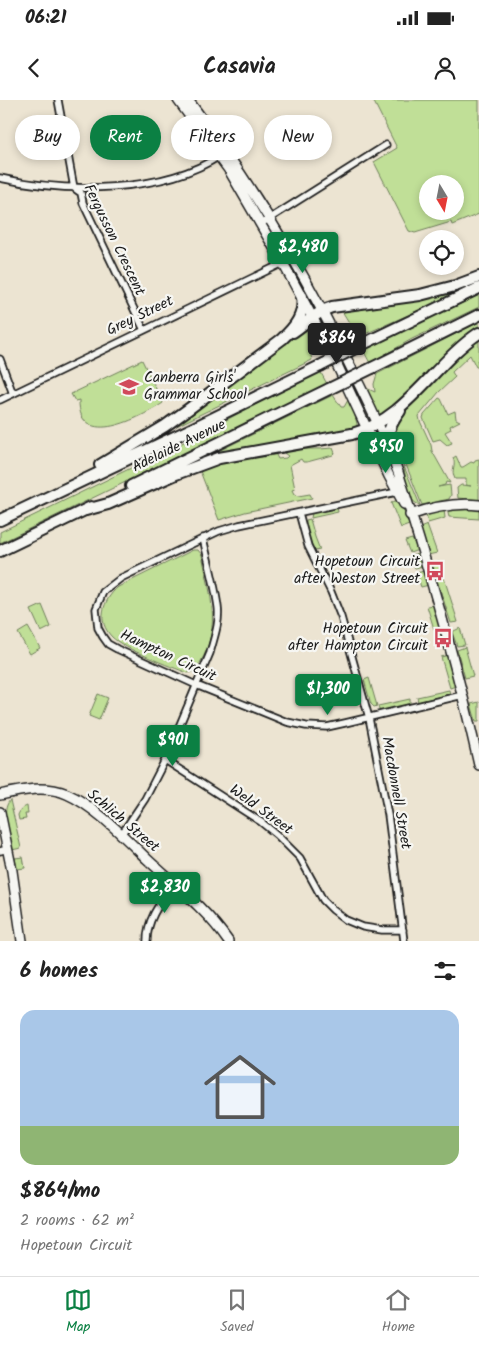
<!DOCTYPE html>
<meta charset="utf-8">
<style>
:root{--surface:#fff;--page:#f6f6f6;--text:#222;--muted:#767676;--line:#e0e0e0;--accent:#0b8043}
body{margin:0;font-family:Kalam,sans-serif;background:var(--page);color:var(--text);height:100vh;display:flex;flex-direction:column;font-size:19px;white-space:nowrap}
*{box-sizing:border-box;margin:0}
p{font-size:16px;color:var(--muted)}
.icon{flex:none;width:28px;height:28px;fill:none;stroke:currentColor;stroke-width:2;stroke-linecap:round;stroke-linejoin:round}
.map{position:relative;height:841px;overflow:hidden}
.sheet{display:flex;flex-direction:column;background:var(--surface);flex:1}
.sheet>*{flex:none}
.top-card{position:absolute;left:15px;top:15px;width:450px;height:45px;display:flex;gap:10px}
.needle{width:32px;rotate:170deg}
.controls{position:absolute;left:419px;top:75px;display:grid;gap:10px}
.controls a{display:grid;place-items:center;width:45px;height:45px;border-radius:50%;background:var(--surface);box-shadow:0 2px 8px #0003;font-size:25px}
.price{position:absolute;translate:-50% -42px;padding:0 11px;border-radius:5px;background:var(--accent);color:#fff;font-size:16px;line-height:32px;filter:drop-shadow(0 1px 2px #0008)}
.price::after{content:'';position:absolute;left:50%;top:30px;width:15px;height:11px;margin-left:-8px;background:inherit;clip-path:polygon(0 0,100% 0,50% 100%)}
.price.on{background:#222;color:#fff}
ul{padding:0;list-style:none}
li{display:grid;align-content:center;gap:10px;height:265px;padding:0 20px}
li span{display:grid;place-items:center;height:155px;border-radius:15px;color:#555}
li>.icon{margin-inline-start:auto}
span .icon{width:90px;height:90px;fill:#fffc;stroke-width:1}
li b{font-size:21px}
h2{display:flex;justify-content:space-between;align-items:center;height:60px;padding:0 20px;font-size:21px}
.pill{padding:0 18px;border-radius:22px;background:var(--surface);box-shadow:0 2px 8px #0003;font-size:18px;line-height:45px}
.pill.on{background:var(--accent);color:#fff}
.status{display:flex;justify-content:space-between;align-items:center;height:35px;padding:0 25px;background:var(--surface);direction:ltr}
.status svg{height:14px;fill:currentColor}
header{display:flex;justify-content:space-between;align-items:center;height:65px;padding:0 20px;background:var(--surface);font-size:22px;font-weight:700}
.tabs{display:flex;justify-content:space-around;align-items:center;height:70px;border-top:1px solid var(--line);background:var(--surface);font-size:14px;color:var(--muted)}
.tabs a{display:grid;justify-items:center;gap:2px}
.tabs .on{color:var(--accent)}
.map>svg:first-child{display:block}
</style>
<div class="status"><b>06:21</b><svg viewBox="0 0 49 12"><path d="M0 12V9h3v3zM5 12V6h3v6zM10 12V3h3v9zM15 12V0h3v12zM26 1h20v11H26zM47 4h2v5h-2z"/></svg></div>
<header><svg class="icon" aria-label="back" viewBox="0 0 24 24"><path d="M15 5l-7 7 7 7"/></svg>Casavia<svg class="icon" aria-label="person" viewBox="0 0 24 24"><circle cx="12" cy="8" r="4"/><path d="M4 21q1-7 8-7t8 7"/></svg></header>
<div class="map">
<svg width="479" height="841" viewBox="0 0 479 841">
<rect width="100%" height="100%" fill="#ece4d2"/>
<filter id="ink" filterUnits="userSpaceOnUse"><feTurbulence type="fractalNoise" baseFrequency=".02" numOctaves="2"/><feDisplacementMap in="SourceGraphic" scale="10" xChannelSelector="R" yChannelSelector="G"/><feConvolveMatrix kernelMatrix="1 2 1 2 8 2 1 2 1" color-interpolation-filters="sRGB"/></filter>
<g filter="url(#ink)">
<path fill="#c0df97" stroke="#6e7e5a" fill-rule="evenodd" d="M373,0H479V114L452,125L451,122L415,133L409,131L374,62L397,48ZM428,84H455V111H428Z
M473,182L447,198L358,237L342,211Z
M479,195V207L412,239L370,263L363,250Z
M479,222V229L383,316H379L364,287L375,292L374,284L377,274Z
M307,228L308,243L312,260L158,335Z
M479,238V259L477,260L479,267H476L470,255L452,272L455,277L439,292L419,316L420,321L431,345L432,351L450,383L446,382L445,385L438,387L450,385L451,395L449,399L422,405L401,352H399L392,336L401,313L443,270Z
M142,260L163,303C142,317 78,351 79,300L75,301L71,294Z
M320,271L327,284L0,443V432L178,345Z
M347,294L352,304L357,324V326L354,329L198,361L333,295L341,307H344L348,300Z
M439,298L441,299L448,314L455,311L456,319L460,321L450,326L451,329L445,332L452,343L447,345L440,339L433,341L423,318L424,315Z
M333,348L335,353L333,355L307,362H303L301,359L290,365L295,389L292,390L294,394L298,396L310,394L312,398L245,412L219,420L200,371V369L223,362L257,355L261,357L271,352L275,353L278,359L286,358L288,356L284,353L285,350C301,348 317,350 333,348Z
M456,356L461,367H463L471,362L474,363L475,360L479,359V400L458,398L457,388L461,385L471,386L466,385V379H455C450,369 457,366 453,358Z
M403,364L420,405C404,400 407,378 403,364Z
M397,400L402,406L409,425L401,428L391,403Z
M337,407L338,412L311,418L312,413Z
M454,408L471,409L479,411V419L449,417L447,409Z
M444,410L445,418L428,423L426,415Z
M310,419L315,437L320,450L315,451C310,441 306,431 306,420Z
M427,425L437,453L428,455L420,428Z
M412,439L418,450L410,453L405,441Z
M193,450H198L202,455C211,498 223,531 195,571L188,573C171,567 124,549 112,537C96,521 103,500 118,487Z
M418,454L423,466L415,468L410,456Z
M439,462L458,522L451,523L435,474L436,471L433,470L431,463Z
M424,471L429,485L421,487L416,473Z
M42,505L51,527L41,532L31,510Z
M435,505L441,527L434,529L427,506Z
M28,527L40,548L30,554L18,533Z
M460,528L465,545L457,546L452,532Z
M465,547L473,576L465,578L457,550Z
M449,555L456,586L450,588L441,557Z
M369,578L377,606L374,607L371,604L364,580Z
M449,590L450,594L418,602L417,597Z
M98,594L108,598L99,620L89,616Z
M410,599V604L383,611L379,610L378,606Z
M479,602V621H476L471,604Z
M10,700L21,748L12,750C9,735 0,712 10,700Z
M27,706L28,714H25L26,719L19,720L18,715C20,710 22,708 27,706Z
M23,757L25,768L17,769L15,758Z"/>
<g fill="none" stroke-linecap="round" stroke-linejoin="round">
<defs>
<path id="street" d="M58,0L74,88L81,93L83,103L144,230
M0,78C66,93 163,94 221,55
M261,124L386,45
M0,259L13,294
M0,300L283,163
M397,392L239,425L219,431L121,478L103,492L96,509L98,528L103,537L108,544L117,549L196,585L287,622L306,626L327,627L345,623L463,595
M299,413L308,446L331,492L341,517L369,618L388,715L404,841
M165,660L261,722L277,735L300,758L323,800L333,810L346,820L363,827L382,830H403
M121,735L145,699L165,660L210,553C214,538 220,522 218,507C215,484 208,461 203,438
M0,751L8,749
M147,841C147,818 161,802 174,784"/>
<path id="secondary" d="M178,0L229,70L283,163L331,252L389,376L404,404
M188,0C254,87 311,183 358,282C372,311 387,341 398,372C429,469 457,566 479,665
M410,415C433,407 455,402 479,405
M0,695C22,690 46,685 67,694C95,706 126,739 147,759C175,785 206,809 228,841
M0,712L12,771L22,841"/>
<path id="highway" d="M293,232C306,223 318,211 332,207L420,195L455,186L479,177
M361,245L479,188
M372,268L479,215
M389,350C385,335 391,323 400,311
M100,365L165,326L190,308L282,239C295,227 305,215 302,196
M131,386L329,289
M86,410L108,404L176,374L219,358L352,334C407,319 434,263 479,233
M0,420L189,330L320,266
M0,451L91,407"/>
</defs>
<use href="#street" stroke="#1c1c1c" stroke-width="9"/>
<use href="#secondary" stroke="#1c1c1c" stroke-width="12"/>
<use href="#highway" stroke="#1c1c1c" stroke-width="14"/>
<use href="#street" stroke="#f6f6f2" stroke-width="5.5"/>
<use href="#secondary" stroke="#f6f6f2" stroke-width="9"/>
<use href="#highway" stroke="#f6f6f2" stroke-width="10"/>
<defs>
<path id="highway-bridge" d="M320,266L361,245
M329,289L372,268"/>
</defs>
<use href="#highway-bridge" stroke="#1c1c1c" stroke-width="14" stroke-linecap="butt"/>
<use href="#highway-bridge" stroke="#f6f6f2" stroke-width="10"/>
</g>
</g>
<defs>
<symbol id="school-bare" viewBox="-9 -9 18 18"><path d="M0-5L7-2L0 1L-7-2ZM-4 1L0 2.5L4 1V4Q0 6-4 4Z" fill="#d1495b" stroke="#f6f6f2" stroke-width="2.5" paint-order="stroke"/></symbol>
<symbol id="bus-bare" viewBox="-9 -9 18 18"><path d="M-5-6H5V4H4V6H2V4H-2V6H-4V4H-5ZM-3.5-4V0h7V-4ZM-3.5 1.2v1.5H-2V1.2ZM2 1.2v1.5H3.5V1.2Z" fill="#d1495b" stroke="#f6f6f2" stroke-width="2.5" paint-order="stroke"/></symbol>
</defs>
<g fill-rule="evenodd">
<use href="#school-bare" x="115" y="273" width="28" height="28"/>
<use href="#bus-bare" x="421" y="457" width="28" height="28"/>
<use href="#bus-bare" x="429" y="524" width="28" height="28"/>
</g>
<g text-anchor="middle" dominant-baseline="central" stroke-width="4.5" stroke-linejoin="round" paint-order="stroke">
<g font-size="15" fill="#1c1c1c" stroke="#f6f6f2">
<text transform="translate(114 140) rotate(64)">Fergusson Crescent</text>
<text transform="translate(140 216) rotate(-26)">Grey Street</text>
<text transform="translate(179 346) rotate(-26)">Adelaide Avenue</text>
<text transform="translate(168 556) rotate(25)">Hampton Circuit</text>
<text transform="translate(396 693) rotate(80)">Macdonnell Street</text>
<text transform="translate(261 710) rotate(36)">Weld Street</text>
<text transform="translate(123 721) rotate(40)">Schlich Street</text>
</g>
<g font-size="15" fill="#1c1c1c" stroke="#f6f6f2" text-anchor="end">
<text x="144" y="278" text-anchor="start">Canberra Girls'<tspan x="144" dy="17">Grammar School</tspan></text>
<text x="420" y="462">Hopetoun Circuit<tspan x="420" dy="17">after Weston Street</tspan></text>
<text x="428" y="529">Hopetoun Circuit<tspan x="428" dy="17">after Hampton Circuit</tspan></text>
</g>
</g>
</svg>
<div class="controls">
<a><svg class="needle" viewBox="-14 -14 28 28"><path d="M0-13l5 13h-10z" fill="#e53935"/><path d="M0 13l5-13h-10z" fill="#767676"/></svg></a>
<a><svg class="icon" aria-label="locate" viewBox="0 0 24 24"><circle cx="12" cy="12" r="6"/><path d="M12 2v4M12 18v4M2 12h4M18 12h4"/></svg></a>
</div>
<b class="price" style="left:303px;top:174px">$2,480</b>
<b class="price on" style="left:337px;top:265px">$864</b>
<b class="price" style="left:386px;top:374px">$950</b>
<b class="price" style="left:328px;top:616px">$1,300</b>
<b class="price" style="left:173px;top:667px">$901</b>
<b class="price" style="left:165px;top:814px">$2,830</b>
<div class="top-card">
<a class="pill">Buy</a>
<a class="pill on">Rent</a>
<a class="pill">Filters</a>
<a class="pill">New</a>
</div>
</div>
<section class="sheet">
<h2>6 homes<svg class="icon" aria-label="filters" viewBox="0 0 24 24"><path d="M4 7h16M4 17h16"/><circle cx="9" cy="7" r="2"/><circle cx="15" cy="17" r="2"/></svg></h2>
<ul>
<li><span style="background:linear-gradient(#a9c7e8 75%,#8fb573 0)"><svg class="icon" aria-label="home" viewBox="0 0 24 24"><path d="M3 11l9-7 9 7M6 9v11h12V9"/></svg></span><div><b>$864/mo</b><p>2 rooms · 62 m²</p><p>Hopetoun Circuit</p></div></li>
</ul>
</section>
<nav class="tabs">
<a class="on"><svg class="icon" aria-label="map" viewBox="0 0 24 24"><path d="M3 6l6-2 6 2 6-2v14l-6 2-6-2-6 2zM9 4v14M15 6v14"/></svg>Map</a>
<a><svg class="icon" aria-label="saved" viewBox="0 0 24 24"><path d="M7 4h10v16l-5-4-5 4z"/></svg>Saved</a>
<a><svg class="icon" aria-label="home" viewBox="0 0 24 24"><path d="M3 11l9-7 9 7M6 9v11h12V9"/></svg>Home</a>
</nav>
